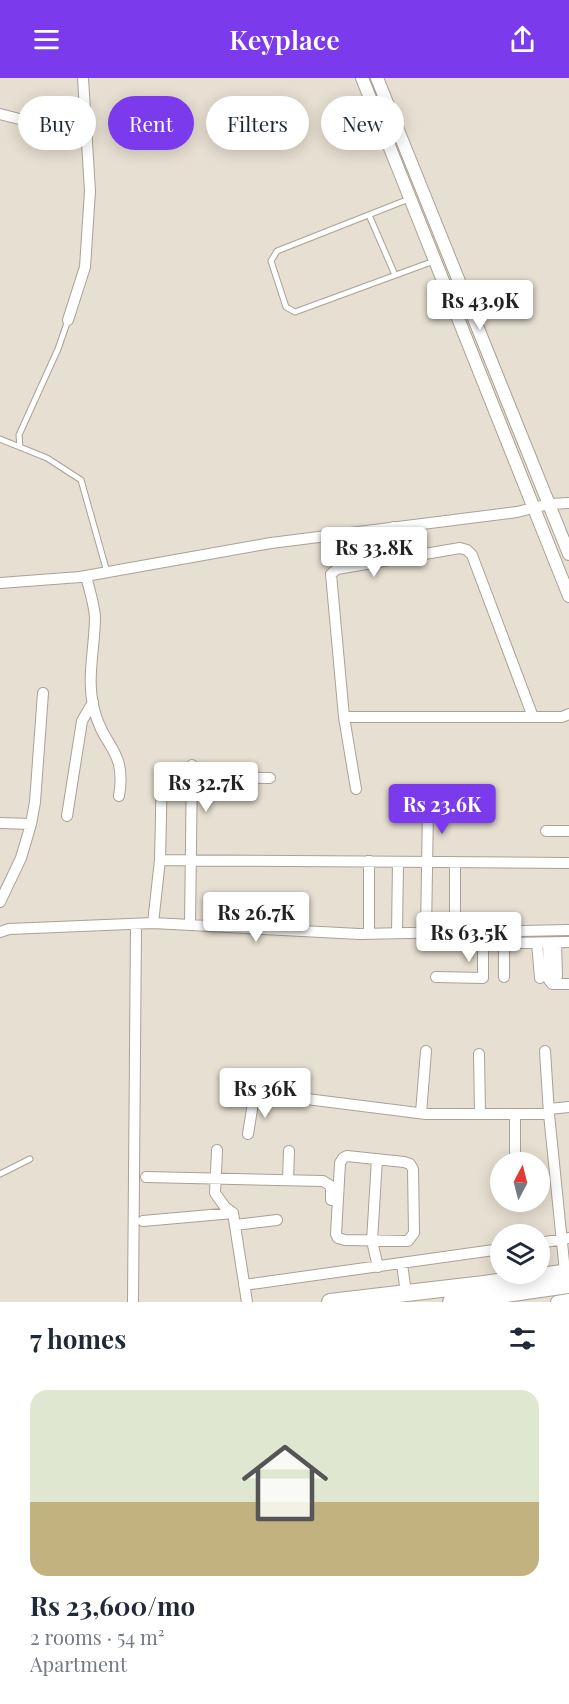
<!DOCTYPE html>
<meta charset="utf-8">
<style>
:root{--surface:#fff;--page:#f2f2f3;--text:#1f2937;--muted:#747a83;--line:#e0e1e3;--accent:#7c3aed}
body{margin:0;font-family:"Playfair Display",serif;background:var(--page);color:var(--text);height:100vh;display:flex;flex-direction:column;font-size:22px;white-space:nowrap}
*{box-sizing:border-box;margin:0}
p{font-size:20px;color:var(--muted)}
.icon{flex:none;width:33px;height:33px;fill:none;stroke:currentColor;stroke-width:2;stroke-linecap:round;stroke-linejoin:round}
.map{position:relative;height:1224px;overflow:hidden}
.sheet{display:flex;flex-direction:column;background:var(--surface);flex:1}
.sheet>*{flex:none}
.guide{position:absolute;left:18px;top:18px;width:534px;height:54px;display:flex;gap:12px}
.needle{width:39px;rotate:7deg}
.buttons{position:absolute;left:490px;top:1074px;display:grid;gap:12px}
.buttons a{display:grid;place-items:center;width:60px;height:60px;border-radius:50%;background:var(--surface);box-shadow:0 3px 15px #0003;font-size:30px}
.price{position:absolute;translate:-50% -51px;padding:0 14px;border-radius:6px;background:#fff;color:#222;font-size:20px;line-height:39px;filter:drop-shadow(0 2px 3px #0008)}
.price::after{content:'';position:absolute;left:50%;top:36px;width:18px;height:14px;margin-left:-9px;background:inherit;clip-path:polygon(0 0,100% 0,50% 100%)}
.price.active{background:var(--accent);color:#fff}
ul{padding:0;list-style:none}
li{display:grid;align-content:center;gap:12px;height:318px;padding:0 30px}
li+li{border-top:2px solid var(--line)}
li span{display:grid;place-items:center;height:186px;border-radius:18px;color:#555}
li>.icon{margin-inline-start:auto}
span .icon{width:108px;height:108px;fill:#fffc;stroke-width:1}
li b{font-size:26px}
h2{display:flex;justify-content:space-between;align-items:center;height:72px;padding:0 30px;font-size:26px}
.chip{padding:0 21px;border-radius:27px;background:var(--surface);box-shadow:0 3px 15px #0003;font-size:21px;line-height:54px}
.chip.active{background:var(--accent);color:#fff}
header{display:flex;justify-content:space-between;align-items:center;height:78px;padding:0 30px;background:var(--accent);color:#fff;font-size:27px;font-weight:600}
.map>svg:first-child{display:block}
</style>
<header><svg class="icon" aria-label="menu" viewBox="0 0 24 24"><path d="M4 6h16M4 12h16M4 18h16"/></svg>Keyplace<svg class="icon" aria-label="share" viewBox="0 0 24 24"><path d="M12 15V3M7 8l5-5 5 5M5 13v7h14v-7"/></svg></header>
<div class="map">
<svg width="569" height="1224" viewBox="0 0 569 1224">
<rect width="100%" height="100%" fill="#e7dfd1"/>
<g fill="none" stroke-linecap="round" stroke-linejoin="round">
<defs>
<path id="service" d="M409,121L277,173L271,183L286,229L295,234L434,183
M369,137L395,197
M0,361L47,380L81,402L107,494
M20,369L19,357L58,271L68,242
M0,1096L30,1081"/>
<path id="minor" d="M0,36L39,46
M68,242L85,189L90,113L83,0
M393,449L401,481
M86,498C89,511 94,525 95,539C95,569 86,601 94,631C103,670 127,671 119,718
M0,505L80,499L271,465L517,434L549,426L569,425
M344,639L356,711
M533,639L472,477L467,472L460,470L337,491L331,496L344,639H562L569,636
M192,699L270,700
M67,738L82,643L93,624
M0,745L31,746L21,780L0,824
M31,746L35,724L43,615
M546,753H569
M160,782L569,785
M153,845L160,782L162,692
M190,847L192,687
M0,854L9,851L153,845L359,856L569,852
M426,854L428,730
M455,854V784
M369,855V783
M397,855L398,784
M556,864L557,898
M537,865L540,900
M548,865L549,902L552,906H569
M436,899L483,900V853
M504,899V870L509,865L569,864
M545,973L549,1036
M479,976L480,1036
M549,1031L569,1029
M421,1035L426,973
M515,1036V1082
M248,1056L254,1019L259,1015L426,1036H549L565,1194
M217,1072L215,1115L225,1129L233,1135
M347,1078L404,1084L410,1086L413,1091L414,1155L408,1163L345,1162L338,1160L336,1156L340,1085L343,1080Z
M377,1081L372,1163L378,1189
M146,1099L323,1103L331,1108V1122
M288,1102L289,1073
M143,1143L233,1135L247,1224
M235,1147L277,1142
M540,1165L569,1160
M402,1186L406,1215
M244,1207L501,1171
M133,1224L136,846"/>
<path id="tertiary" d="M362,0L569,518
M377,0L569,476
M557,1224L569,1222"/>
<path id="primary" d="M330,1224L484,1206L569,1194
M451,1224L569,1207"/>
</defs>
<use href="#service" stroke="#aaa195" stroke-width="7"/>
<use href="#minor" stroke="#aaa195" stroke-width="12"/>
<use href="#tertiary" stroke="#aaa195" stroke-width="14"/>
<use href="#primary" stroke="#aaa195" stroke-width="18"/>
<use href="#service" stroke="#fff" stroke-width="5"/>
<use href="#minor" stroke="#fff" stroke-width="10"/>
<use href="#tertiary" stroke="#fff" stroke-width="12"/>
<use href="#primary" stroke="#fff" stroke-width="16"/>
</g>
</svg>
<div class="buttons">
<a><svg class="needle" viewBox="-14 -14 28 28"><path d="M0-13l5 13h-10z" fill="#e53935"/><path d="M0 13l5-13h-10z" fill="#747a83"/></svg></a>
<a><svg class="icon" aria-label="layers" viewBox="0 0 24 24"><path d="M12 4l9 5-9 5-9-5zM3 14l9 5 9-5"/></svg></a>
</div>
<b class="price" style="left:480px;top:253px">Rs 43.9K</b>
<b class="price" style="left:374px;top:500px">Rs 33.8K</b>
<b class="price" style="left:206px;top:735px">Rs 32.7K</b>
<b class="price active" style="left:442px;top:757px">Rs 23.6K</b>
<b class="price" style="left:256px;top:865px">Rs 26.7K</b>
<b class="price" style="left:469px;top:885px">Rs 63.5K</b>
<b class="price" style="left:265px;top:1041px">Rs 36K</b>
<div class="guide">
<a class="chip">Buy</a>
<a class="chip active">Rent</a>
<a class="chip">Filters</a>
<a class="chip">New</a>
</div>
</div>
<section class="sheet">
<h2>7 homes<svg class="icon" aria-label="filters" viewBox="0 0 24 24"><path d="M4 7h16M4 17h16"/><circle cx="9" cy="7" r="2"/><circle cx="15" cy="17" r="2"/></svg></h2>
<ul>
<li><span style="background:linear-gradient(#dfe7d0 60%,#c2b280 0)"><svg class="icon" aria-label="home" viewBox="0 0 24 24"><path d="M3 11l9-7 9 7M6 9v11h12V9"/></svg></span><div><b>Rs 23,600/mo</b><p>2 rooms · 54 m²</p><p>Apartment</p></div></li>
</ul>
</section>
